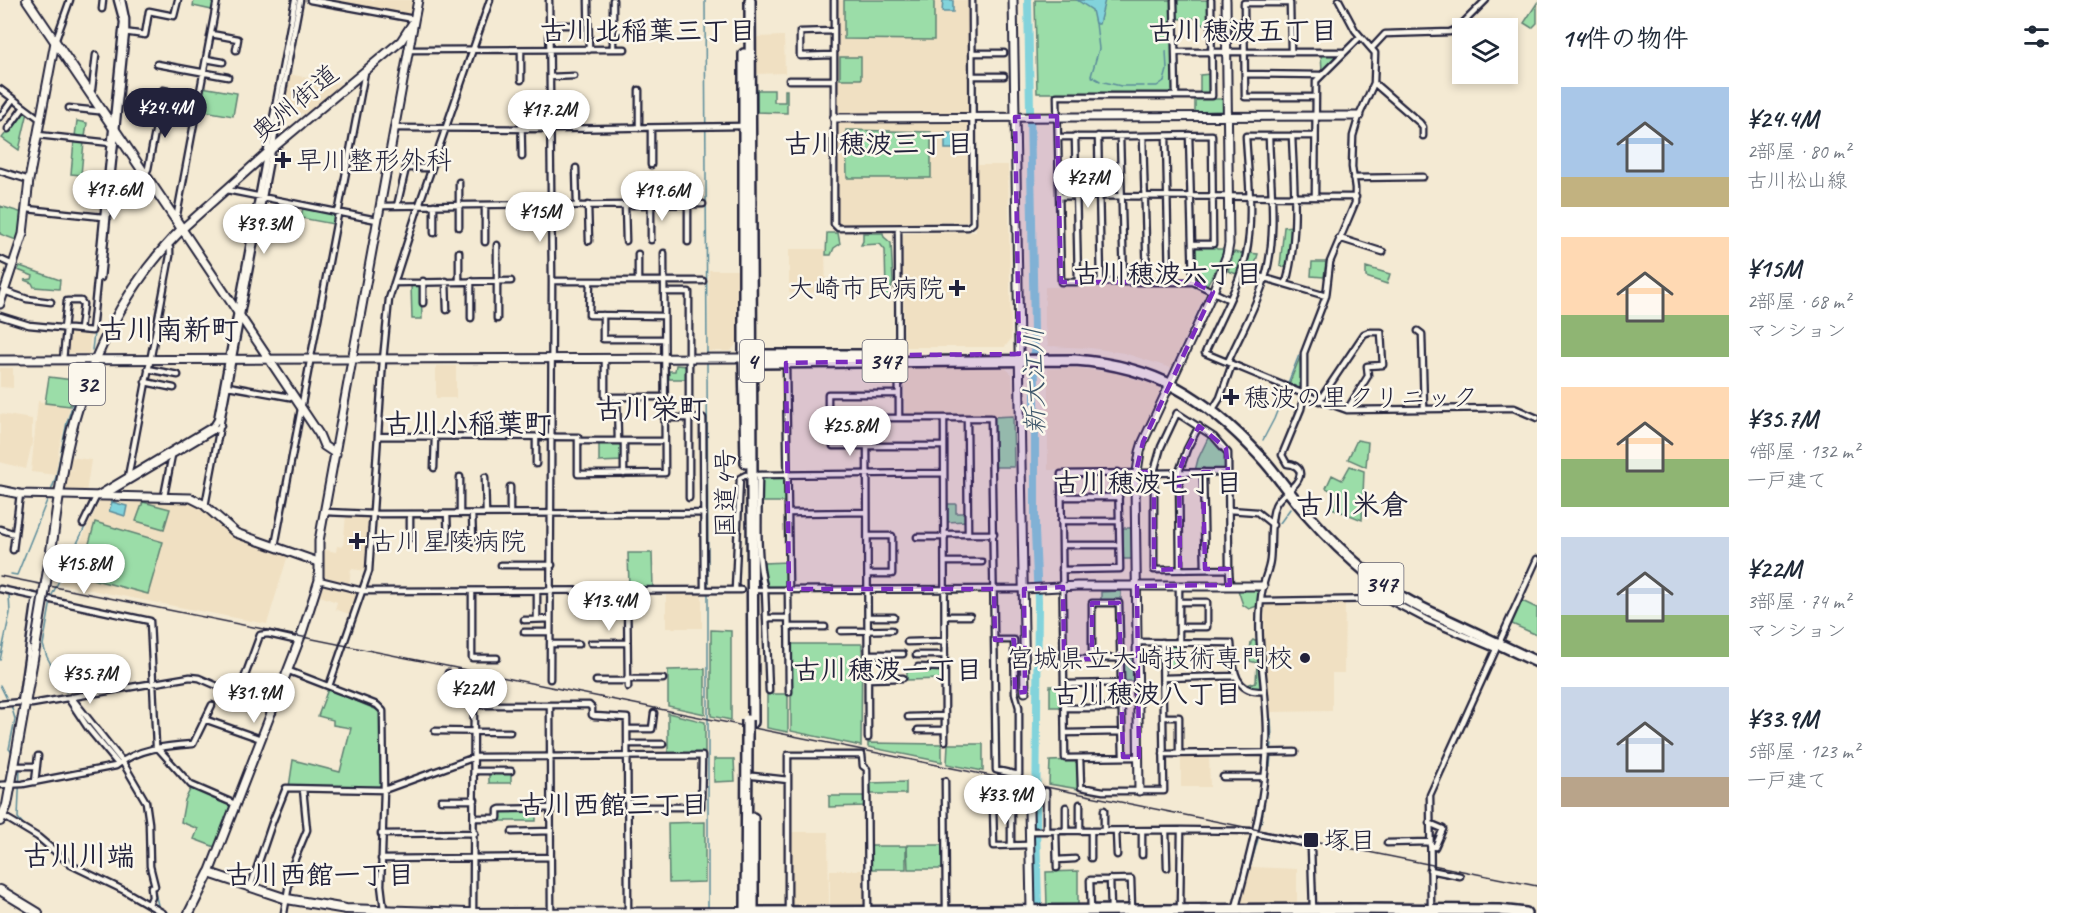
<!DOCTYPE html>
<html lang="ja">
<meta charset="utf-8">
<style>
:root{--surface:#fff;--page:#f6f6f7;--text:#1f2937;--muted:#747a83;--accent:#22223b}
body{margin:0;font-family:Caveat,"Klee One",sans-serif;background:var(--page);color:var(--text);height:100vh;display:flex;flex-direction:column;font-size:22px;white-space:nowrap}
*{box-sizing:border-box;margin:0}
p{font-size:20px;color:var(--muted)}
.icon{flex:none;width:33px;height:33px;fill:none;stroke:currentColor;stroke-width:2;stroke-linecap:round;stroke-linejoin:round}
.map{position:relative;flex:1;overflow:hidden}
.side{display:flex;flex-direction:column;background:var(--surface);width:540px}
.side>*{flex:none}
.tools{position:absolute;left:1452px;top:18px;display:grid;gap:12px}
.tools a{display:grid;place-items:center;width:66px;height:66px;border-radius:0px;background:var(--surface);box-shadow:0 3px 9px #0003;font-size:30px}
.price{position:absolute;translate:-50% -51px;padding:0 14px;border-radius:21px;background:#fff;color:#222;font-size:20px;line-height:39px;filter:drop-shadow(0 2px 3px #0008)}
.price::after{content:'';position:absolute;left:50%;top:36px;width:18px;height:14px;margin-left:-9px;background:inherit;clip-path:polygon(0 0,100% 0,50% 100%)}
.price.active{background:var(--accent);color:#fff}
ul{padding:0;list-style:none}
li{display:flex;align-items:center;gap:18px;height:150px;padding:0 24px}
li span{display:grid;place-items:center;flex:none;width:168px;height:120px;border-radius:0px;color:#555}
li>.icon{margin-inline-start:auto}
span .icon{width:72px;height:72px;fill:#fffc;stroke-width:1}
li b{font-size:26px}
h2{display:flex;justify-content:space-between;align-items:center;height:72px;padding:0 24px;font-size:26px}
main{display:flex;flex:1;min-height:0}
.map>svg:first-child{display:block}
</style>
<main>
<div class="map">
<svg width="1537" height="913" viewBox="0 0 1537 913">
<rect width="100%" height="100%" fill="#f4ead3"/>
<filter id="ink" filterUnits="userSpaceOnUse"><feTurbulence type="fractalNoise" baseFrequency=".0167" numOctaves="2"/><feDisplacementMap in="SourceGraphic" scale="12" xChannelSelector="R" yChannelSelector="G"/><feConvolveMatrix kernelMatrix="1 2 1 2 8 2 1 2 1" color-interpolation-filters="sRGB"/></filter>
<g filter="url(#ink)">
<path fill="#f0e0c2" d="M332,0H413L410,15Z
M837,0H969V112L967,115L840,114L838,112Z
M784,36L785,73L755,74L754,37Z
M288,74L341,84L305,114L281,110Z
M966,121L968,123V220L966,222L840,224L838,223V124L841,122Z
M975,165H1008L1011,339L1005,347H904L903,236L905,233L976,232Z
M789,249H825L826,292L789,293Z
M709,270H737V343L731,351H708Z
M1188,286L1206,292L1171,368L1124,353L1091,348L1048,346L1045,326V287Z
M67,333L90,335L89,354L66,353Z
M436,366H456V398H436Z
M0,368H13V388L0,387Z
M908,368H1005L1012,374L1014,417L905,416L904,369Z
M1071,368L1113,372L1158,386L1161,390L1137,445L1130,470H1048V369Z
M38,401L70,407L59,448L56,475L31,472Z
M0,414L32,419V443L26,469L0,462Z
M70,457L91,460L86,493L65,490L68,469L75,470L68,468Z
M101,499L190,501L198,505L231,533L288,555L267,624L60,584Z
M346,515H371L367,571L351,569L349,585L324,576L321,572V549L336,552L337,546L343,547Z
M321,583L360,592L352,615L335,609L337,602L317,595Z
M702,594V628H666V595Z
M1345,601L1344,673H1332V711L1271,712L1264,644L1265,603Z
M1209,756L1210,787H1181V757Z
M791,832H828L829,907H791Z
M1251,867L1297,869V906L1240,907Z
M830,870H866V907H830Z"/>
<path fill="#9bdda8" stroke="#5e8072" stroke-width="1.5" d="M194,0H214L212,10L193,6Z
M844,0H934V40L844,39Z
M1035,0H1172L1174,93H1037Z
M1176,0H1208L1209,24H1199L1198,18L1177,19Z
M1537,3V23L1532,28L1524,23Z
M1321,54H1334L1336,57L1322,71Z
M840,57H861V79H840Z
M1210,74V92L1208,94H1200V75Z
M202,87L237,93L233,116L198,110Z
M757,90H774V102H785V90H787V113L757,112Z
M1195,99H1225V109L1223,111L1195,112Z
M24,110L28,112L19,150L2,138Z
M77,121L87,123L85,137L75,136Z
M846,130L931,132V178H847Z
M74,141L84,142L81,175L71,174Z
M0,206L23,213L19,241L0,234Z
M303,207L336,213L333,224L301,218Z
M1292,226V244L1288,268L1280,266L1284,227Z
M827,233H838L840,244L834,248L831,255H826Z
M863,233H883L884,237L891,243L893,282L888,298H885L878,295L881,292H886L885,250L880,244L861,245L863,241Z
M1194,247H1215L1217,249H1224L1220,261L1207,285L1195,279Z
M1234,252L1244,254L1237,274L1228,271Z
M1248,253L1258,254L1253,272L1246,270L1244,267Z
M1312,262H1326L1324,277L1311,276Z
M20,266L60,280L59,289L34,287L32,283L24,280L32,279L33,276L18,270Z
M1366,267L1390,274L1387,284L1366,277Z
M421,284L422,319H412L411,285Z
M1300,357L1302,388L1300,389L1289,384Z
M676,365L688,366V379H669V371H675Z
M49,377L73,380L70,406L45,403Z
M1013,416L1014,467H994L993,417Z
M1209,436L1226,452L1228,468L1225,471H1195L1198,459Z
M1357,440L1368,442L1366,467L1348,459Z
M599,444H622L623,461L599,462Z
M1350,466L1364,471L1362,520L1332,508L1338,494L1326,488L1332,475L1342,480Z
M786,477V502H761V478Z
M143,502L170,509L164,529L136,521Z
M947,504H956V513H966L967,521L947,522Z
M95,522L163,542L148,594L80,576Z
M1123,528H1131L1132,559H1123Z
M628,553H652L653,587H629Z
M787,562L788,587H768L764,579V563Z
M1238,590H1256L1258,594L1257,606L1249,609L1243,605Z
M1121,591V601L1101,602V592Z
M1520,600L1537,608V635L1510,623Z
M711,630L731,631V720L711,716Z
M1253,640L1257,642L1260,690L1250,689L1247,685L1256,682L1257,663L1250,661L1249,659L1251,642Z
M791,644H862L861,746L791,731Z
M1168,645H1180V666H1165V649Z
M1124,658H1134V679L1132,681H1126L1124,679Z
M942,668L943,679L907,680V669Z
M705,669V714L668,706V670Z
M1050,686H1061L1062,707H1050Z
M328,689L382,712V785L379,788L289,787L293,760L340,772L351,728L333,725V720L318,716Z
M767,694H788V732L767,728Z
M668,713L705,722V755H668Z
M868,743L942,744V762L868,747Z
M948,744H983V771L947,764Z
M714,759H734L735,781L714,782Z
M1075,760L1078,763L1079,789L1049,784L1050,761Z
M489,774H511V783H489Z
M906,782V794H871L870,783Z
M191,788L228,802L230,807L215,847L194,839L198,829L181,822L185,800Z
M829,796H866V806L829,807Z
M503,811H536V821H500V814Z
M705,822V882L669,883L668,823Z
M907,845H943V869H908Z
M870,846H906V869H871Z
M1078,871V906H1047L1046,872Z"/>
<path fill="#82d3db" stroke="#5c8c9b" stroke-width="1.5" d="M943,0H953V12H942Z
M1077,0H1105L1099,24H1095L1092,10Z
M945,133H955V149H945Z
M112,502L127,506L125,516L109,511Z"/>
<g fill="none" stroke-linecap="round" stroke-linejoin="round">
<path stroke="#5c8c9b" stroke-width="1.5" d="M705,0L707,354
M1096,23L1099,49L1091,76L1100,81
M475,36L487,0
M1104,82L1121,86H1144
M1148,86H1157L1164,81L1167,70L1166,51
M549,244L550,279
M550,283V299
M92,350L94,333
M707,362L708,588
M1288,383L1299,355
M1263,440L1274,419L1285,391
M51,491L56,477L67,422L82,376
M1280,523L1290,509
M11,574L17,575L48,498
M708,593V909
M0,660L10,613L9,595
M0,685L8,701
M66,692L47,657L43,645L52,595L99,498
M11,705L15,719L9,749L12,752
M83,716L111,752
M1271,719L1272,740
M1271,750L1272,744
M1270,766L1271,755
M20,768L18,818L24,825L75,865
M1261,824L1269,771
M147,848L148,866L152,885
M98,876L148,900
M154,889L158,905
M1242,895L1258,839
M152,902L168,913"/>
<path stroke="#82d3db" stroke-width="8" d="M1028,0L1035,386V531L1038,601L1036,827L1038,904L1036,907"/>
<defs>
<path id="street" d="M310,0L414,19
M549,0L552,281L550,679
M588,0L589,50
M613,0V49
M834,0V224L838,228L968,227L973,223L972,0
M1174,0L1176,96
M1211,0L1212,96H1057L1061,282H1193L1228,299
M102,9L103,0
M550,25H575
M833,31L800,32V56L833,55
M124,32L145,35L149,11L174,16L178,0
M211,34L238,39L236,50
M55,42L70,0
M1372,48L1385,34L1450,32L1457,29L1486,0
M409,50L625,49
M521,51V80
M1291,51L1290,3H1244L1245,97H1314
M1175,52H1343
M972,53H1004
M206,59L223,62
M157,64L228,77
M1245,74L1320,75
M972,76H1004
M550,77L574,76
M789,80H834
M1374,83L1420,123L1423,127V136
M0,89L40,119
M639,90V128
M90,92L92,89L96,55
M521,104L522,157
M69,108L98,111L102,109
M0,117L13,99
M394,128L551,129L744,126
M651,128V165
M8,129L24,107
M38,135L111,143
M1189,135L1193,282
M1075,136L1078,282
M1098,136L1101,282
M1120,136L1124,282
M1143,136L1147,281
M1166,136L1169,281
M1315,136H1246C1248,173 1254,219 1246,255C1239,286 1218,323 1205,353L1311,397L1347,410L1504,408H1514L1537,418
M1058,137L1212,135L1213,244H1192
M576,168L577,205
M0,171L29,180
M145,174L148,169L163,90L179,93
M1353,178L1423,177
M227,190L377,220
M1059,196L1356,197
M1315,196L1316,81L1360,37
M651,204V240
M688,204V242
M485,205V242
M588,205L589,241
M625,205L626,241
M380,206L551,204
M397,206L406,168H431
M551,206L703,204
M27,209L103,217
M176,220L217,0
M459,227V182
M898,228L899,418
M434,233V205
M1339,238L1383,252
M497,245V319
M459,252V281
M0,259L13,265
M1241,271L1326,296
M101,278L126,32V19L122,0
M446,281L447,310
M552,281H590L589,315L664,316
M590,281H703
M638,281V254
M394,283L511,281
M1286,283C1299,236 1294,185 1292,136
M4,291L27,299L51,302
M664,292H689V498
M423,303V281
M603,315V339H664
M0,316L29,325L92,331L123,22L117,0
M471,318V281
M64,329L67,301H81L83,304L80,330
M1418,331L1422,334L1424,408
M605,358V397H664
M63,360L66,329
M1228,362C1240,335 1256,307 1265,278C1278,233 1270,182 1269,136
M786,364L789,589
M148,369L178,375
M145,382L174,388
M228,386L295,398
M899,394H828V416L830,418H991L996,770L1019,775V707L1015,693L1014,640H995
M617,397L618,441
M1319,401L1364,334L1369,332H1381L1383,365L1367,366L1368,376L1347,410
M1215,406L1220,398L1232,364
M1177,413L1214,437L1228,453L1229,569L1154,570V472L1161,447Z
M664,418H703L704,590
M867,418L868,738
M944,418L945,741
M967,418L968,534
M378,436L578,437V474L665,473L664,253
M536,437V464
M578,441H664
M624,441V474
M833,446H944
M434,468L435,437
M1203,472L1205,569
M758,475L944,473
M759,475C759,512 755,553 765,590L769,691
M128,477L170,256V248L166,245
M460,477V514
M485,477L486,513
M510,487V513
M105,495L221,426
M164,496L172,455
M1061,497H1119
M205,506L300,0
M1229,510L1257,512L1273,525
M325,512L372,514L703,513
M788,513L867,512
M410,514V538
M447,514L448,541
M472,514L473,541
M1061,521H1119
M83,524L97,495L214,425L217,420L295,0
M0,529L15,534
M945,534H994
M868,536H892V574H868
M917,537H945
M1062,545H1119
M275,546L365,72
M13,550L20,494
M945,562H982
M501,565H552
M1180,569L1179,472L1187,449L1199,426
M1229,569L1230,585
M1062,570L1120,569L1118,472
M319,580L363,591L741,590
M1179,586V642
M0,589L150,621L156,746L191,785L235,804
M788,589L789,692
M735,590L740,478L746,475
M757,590L1024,589
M472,591V658H497
M537,591V619
M627,591L628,687
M36,597L21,702L32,704L190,677L199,678L254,702L273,712
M1261,601L1387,599L1427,620L1496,649
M1179,602H1207V627H1180
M945,616H970
M868,617H894
M766,618H788
M524,620L550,619
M788,627H825
M841,631L892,630
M524,632H550
M907,642L945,641
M1138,642L1231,643C1233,665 1233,695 1264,691
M591,643H627
M550,644H579
M868,654H903
M916,655H945
M1064,659L1121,658
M1092,659V603H1119L1123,757
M918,667L945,668
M289,671L377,705L383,711L384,790L381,885L384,910
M448,673V693L474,691L473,913
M1163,678L1235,676
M627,679H663
M868,679L903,678
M596,681H628
M1064,684L1121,683
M329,686L369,571L383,360L389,299L419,205L490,0
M238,695L260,635L268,634L299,641
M71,697L122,761L146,802L149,823L150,866L155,886L151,887L152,897L149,904
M68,698L88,728L118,764
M0,704L21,702
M475,705H589L592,708V715L594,716L627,718L628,911
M550,705L551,913
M1064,708H1122
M908,717L945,716
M1163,717H1179V754
M204,719L261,739
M628,729H652L654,713
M918,730H945
M435,731L510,732
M1065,733L1122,732
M628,744H663
M1163,754L1295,752
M1139,757L1065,758L1061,474L1228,472
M1080,758L1081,787L1103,791H1164L1162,642
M14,766H37
M475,771H511
M753,776L788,780
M1223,777H1264
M945,781L946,910
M35,782L38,756
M0,785L23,784L116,766C138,748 166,746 193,744L212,705
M1046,791V831
M441,800H475
M1080,804V831
M993,806L994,846L1029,845
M1066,807V831
M1011,808V845
M1104,810V831
M3,816L38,837L71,865L125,891L163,913
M475,818H498V810L500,809L551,808
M1429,823L1443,829L1435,847L1430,845
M1181,830L1255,831
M1029,831L1181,830L1180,910
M1056,831L1057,868
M1091,831V858
M1116,831L1117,855
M1142,831V855
M1166,831L1167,868
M512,832L551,831
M1254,833L1304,843L1311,848L1313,909
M381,834L475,833
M1387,843L1429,842
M381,859L551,857
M1057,860L1075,859
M1430,870L1460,876
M1110,879L1111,910
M250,888L272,823L286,788L384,790L475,757L702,756L701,807H629
M1091,910L1090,880L1131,879L1132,910
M1431,910L1430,795L1537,559
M1235,911C1250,853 1268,793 1267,732C1267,683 1253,635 1263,586C1265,577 1269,569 1270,560C1272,543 1269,522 1275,506C1279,494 1299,487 1300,474C1300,467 1293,464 1287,464L1282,455L1301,409L1304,394V353L1326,296L1330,262L1355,203V188L1352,167L1353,136L1359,116L1374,83L1375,53L1355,30L1339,0
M788,912V755H862L863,766L867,769L868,912
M284,913L292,866L307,830L303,789"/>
<path id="secondary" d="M1013,0L1025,692
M834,118L1359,116
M0,304L23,234L29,180L55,42
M0,360L744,358
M336,454L324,446L319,434L182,229L267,153L401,41L414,21L418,0
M0,490L20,494L191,498L203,504L236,533L318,562
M1024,589L1077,586H1263
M1139,791L1135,485L1140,452L1143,442L1213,292L1227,255L1229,244L1226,0
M1029,810L1031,910
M209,873L301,636L319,580V541L414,21"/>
<path id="primary" d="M27,0L182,229C123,287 84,370 67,450C59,487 55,526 49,564
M0,821L7,805L11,783L35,648
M0,890L38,913
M189,913L209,873L287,899L346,909L467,913L746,912"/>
<path id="highway" d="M750,0L753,722
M744,54V358L746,463
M747,357L752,355H862
M744,358L752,363L1075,360C1156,366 1205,397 1260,456C1278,475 1291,497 1309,516C1328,538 1349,558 1371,576C1397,597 1425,610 1454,623C1482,636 1509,649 1537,662
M753,818V913
M746,912L1355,909L1499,910L1526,913
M746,913L747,734"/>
</defs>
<use href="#street" stroke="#22223b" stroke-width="9"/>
<use href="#secondary" stroke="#22223b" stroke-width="11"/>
<use href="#primary" stroke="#22223b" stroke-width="12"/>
<use href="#highway" stroke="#22223b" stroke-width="14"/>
<use href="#street" stroke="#fbf7ec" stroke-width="4.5"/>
<use href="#secondary" stroke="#fbf7ec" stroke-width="7"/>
<use href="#primary" stroke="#fbf7ec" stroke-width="8"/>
<use href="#highway" stroke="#fbf7ec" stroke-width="9"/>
<path stroke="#22223b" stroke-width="1.5" d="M0,576L1537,886"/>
<defs>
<path id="primary-bridge" d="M35,648L49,564"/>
<path id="highway-bridge" d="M747,720V734"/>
</defs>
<use href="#primary-bridge" stroke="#22223b" stroke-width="12" stroke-linecap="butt"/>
<use href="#highway-bridge" stroke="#22223b" stroke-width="14" stroke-linecap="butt"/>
<use href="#primary-bridge" stroke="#fbf7ec" stroke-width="8"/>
<use href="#highway-bridge" stroke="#fbf7ec" stroke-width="9"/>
</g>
</g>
<path fill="#7b2cbf" fill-opacity="0.2" stroke="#7b2cbf" stroke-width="4.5" stroke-dasharray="12 8" stroke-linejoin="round" d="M1057,116L1061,282H1193L1213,292L1143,442L1136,472H1154V570L1180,569L1179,472L1187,449L1199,426L1226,448L1228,472H1203L1205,569H1229L1230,585L1137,586L1139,757H1123L1119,603H1092V659H1064L1063,587L1024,589L1025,692L1015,693L1014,640H995L994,589H789L786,363L898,361V355L1019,354L1015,117Z"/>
<g fill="#22223b" stroke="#fbf7ec" stroke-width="2">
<path d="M280 151h6v6h6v6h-6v6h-6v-6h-6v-6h6z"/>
<path d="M954 279h6v6h6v6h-6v6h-6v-6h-6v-6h6z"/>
<path d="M1228 388h6v6h6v6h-6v6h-6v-6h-6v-6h6z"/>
<path d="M354 532h6v6h6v6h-6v6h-6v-6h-6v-6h6z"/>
<circle cx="1305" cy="658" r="6"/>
<rect x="1303" y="832" width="16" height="16" rx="3"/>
</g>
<g text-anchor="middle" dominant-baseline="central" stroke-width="5" stroke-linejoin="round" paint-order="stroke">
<g fill="#fbf7ec" stroke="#636270" stroke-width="1.5">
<rect x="740" y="340" width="24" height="42" rx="4.5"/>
<rect x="862.5" y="340" width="45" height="42" rx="4.5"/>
<rect x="69" y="363" width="36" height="42" rx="4.5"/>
<rect x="1358.5" y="563" width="45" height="42" rx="4.5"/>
</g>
<g font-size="24" font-weight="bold" fill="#22223b">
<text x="752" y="361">4</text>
<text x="885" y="361">347</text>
<text x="87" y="384">32</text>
<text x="1381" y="584">347</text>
</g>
<g font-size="26" fill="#22223b" stroke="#fbf7ec">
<text transform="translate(295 103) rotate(-40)">奥州街道</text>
<text transform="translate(725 493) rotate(-90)">国道4号</text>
</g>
<g font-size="26" fill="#22223b" stroke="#fbf7ec" text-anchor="start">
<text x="296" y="160">早川整形外科</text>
<text x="944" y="288" text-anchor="end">大崎市民病院</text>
<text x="1244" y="397">穂波の里クリニック</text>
<text x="370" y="541">古川星陵病院</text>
<text x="1293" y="658" text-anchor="end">宮城県立大崎技術専門校</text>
<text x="1324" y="840">塚目</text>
</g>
<g font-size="27" font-weight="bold" fill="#22223b" stroke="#fbf7ec">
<text x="648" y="31">古川北稲葉三丁目</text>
<text x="1243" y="31">古川穂波五丁目</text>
<text x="879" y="144">古川穂波三丁目</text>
<text x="1168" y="274">古川穂波六丁目</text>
<text x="1148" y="483">古川穂波七丁目</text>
<text x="888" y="670">古川穂波一丁目</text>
<text x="1147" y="694">古川穂波八丁目</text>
<text x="613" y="805">古川西館三丁目</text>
<text x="320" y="875">古川西館一丁目</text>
</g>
<g font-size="27" font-style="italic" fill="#3f576b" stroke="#fbf7ec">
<text transform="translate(1034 381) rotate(-91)">新大江川</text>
</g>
<g font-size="28" font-weight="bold" fill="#22223b" stroke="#fbf7ec">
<text x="169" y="329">古川南新町</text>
<text x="651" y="408">古川栄町</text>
<text x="468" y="423">古川小稲葉町</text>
<text x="1352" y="504">古川米倉</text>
<text x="79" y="855">古川川端</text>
</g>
</g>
</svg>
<div class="tools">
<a><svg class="icon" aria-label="layers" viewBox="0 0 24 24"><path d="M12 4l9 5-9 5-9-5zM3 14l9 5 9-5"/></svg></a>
</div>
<b class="price active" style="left:165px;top:139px">¥24.4M</b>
<b class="price" style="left:549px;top:141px">¥17.2M</b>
<b class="price" style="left:1088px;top:209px">¥27M</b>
<b class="price" style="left:114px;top:221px">¥17.6M</b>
<b class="price" style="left:662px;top:222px">¥19.6M</b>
<b class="price" style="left:540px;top:243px">¥15M</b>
<b class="price" style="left:264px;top:255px">¥39.3M</b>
<b class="price" style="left:850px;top:457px">¥25.8M</b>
<b class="price" style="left:84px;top:595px">¥15.8M</b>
<b class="price" style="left:609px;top:632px">¥13.4M</b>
<b class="price" style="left:90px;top:705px">¥35.7M</b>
<b class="price" style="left:472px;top:720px">¥22M</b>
<b class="price" style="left:254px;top:724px">¥31.9M</b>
<b class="price" style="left:1005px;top:826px">¥33.9M</b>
</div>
<section class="side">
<h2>14件の物件<svg class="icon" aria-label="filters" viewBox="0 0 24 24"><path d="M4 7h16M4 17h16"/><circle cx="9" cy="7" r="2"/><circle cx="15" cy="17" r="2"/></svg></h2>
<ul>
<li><span style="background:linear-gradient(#a9c7e8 75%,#c2b280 0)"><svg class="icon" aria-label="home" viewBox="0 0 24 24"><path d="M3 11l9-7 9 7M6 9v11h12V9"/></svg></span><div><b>¥24.4M</b><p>2部屋 · 80 m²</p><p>古川松山線</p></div></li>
<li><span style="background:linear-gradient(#ffd9b3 65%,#8fb573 0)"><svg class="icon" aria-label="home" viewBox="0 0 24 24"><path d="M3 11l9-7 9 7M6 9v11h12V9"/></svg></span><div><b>¥15M</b><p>2部屋 · 68 m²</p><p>マンション</p></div></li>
<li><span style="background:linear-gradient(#ffd9b3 60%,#8fb573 0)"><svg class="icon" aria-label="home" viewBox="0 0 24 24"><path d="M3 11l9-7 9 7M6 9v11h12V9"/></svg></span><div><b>¥35.7M</b><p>4部屋 · 132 m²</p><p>一戸建て</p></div></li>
<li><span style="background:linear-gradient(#c9d6e8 65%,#8fb573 0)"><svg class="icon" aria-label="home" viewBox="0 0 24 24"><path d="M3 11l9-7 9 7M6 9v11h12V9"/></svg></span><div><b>¥22M</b><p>3部屋 · 74 m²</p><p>マンション</p></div></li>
<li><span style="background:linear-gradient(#c9d6e8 75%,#b9a48a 0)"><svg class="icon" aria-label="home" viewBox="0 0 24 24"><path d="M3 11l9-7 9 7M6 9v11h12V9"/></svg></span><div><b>¥33.9M</b><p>5部屋 · 123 m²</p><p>一戸建て</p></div></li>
</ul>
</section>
</main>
